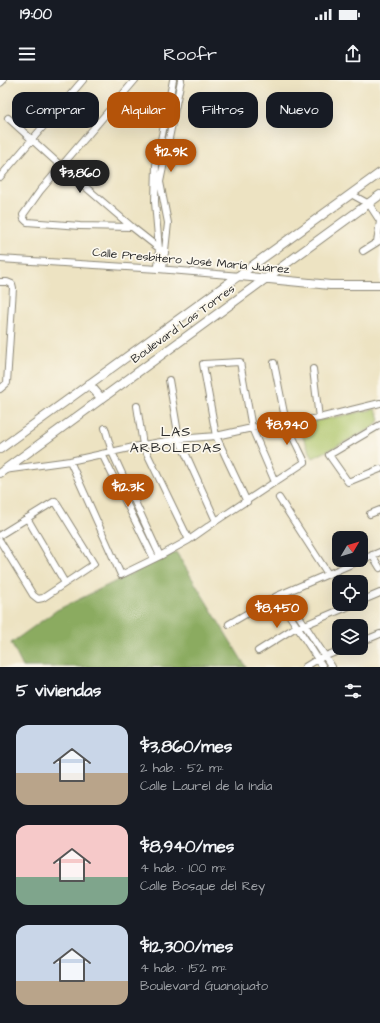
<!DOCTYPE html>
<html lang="es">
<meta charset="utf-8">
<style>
:root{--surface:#171b24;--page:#20242c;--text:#f1f3f6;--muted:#9ea1a6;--accent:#b45309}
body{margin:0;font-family:"Architects Daughter",sans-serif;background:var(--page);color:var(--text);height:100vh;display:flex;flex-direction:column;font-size:15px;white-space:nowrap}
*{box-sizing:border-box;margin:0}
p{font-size:13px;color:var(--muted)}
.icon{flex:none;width:22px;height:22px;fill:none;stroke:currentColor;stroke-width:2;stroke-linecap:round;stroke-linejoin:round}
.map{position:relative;height:587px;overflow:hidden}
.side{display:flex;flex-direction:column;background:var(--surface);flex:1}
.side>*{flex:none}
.guide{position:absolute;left:12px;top:12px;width:356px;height:36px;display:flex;gap:8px}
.needle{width:26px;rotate:52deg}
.buttons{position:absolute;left:332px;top:451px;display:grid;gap:8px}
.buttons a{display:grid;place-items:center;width:36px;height:36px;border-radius:8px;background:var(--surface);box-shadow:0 4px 16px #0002;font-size:20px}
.price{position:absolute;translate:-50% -34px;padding:0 9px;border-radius:14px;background:var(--accent);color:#fff;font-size:13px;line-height:26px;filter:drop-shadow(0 1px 2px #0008)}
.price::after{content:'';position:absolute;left:50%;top:24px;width:12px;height:9px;margin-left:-6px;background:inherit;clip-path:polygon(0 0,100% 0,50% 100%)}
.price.on{background:#222;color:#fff}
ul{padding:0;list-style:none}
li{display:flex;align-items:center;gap:12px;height:100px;padding:0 16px}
li span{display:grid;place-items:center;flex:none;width:112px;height:80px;border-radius:12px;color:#555}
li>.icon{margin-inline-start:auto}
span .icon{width:48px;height:48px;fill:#fffc;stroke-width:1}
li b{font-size:17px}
h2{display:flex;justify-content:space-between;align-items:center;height:48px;padding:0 16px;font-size:17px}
.chip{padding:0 14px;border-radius:12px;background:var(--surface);box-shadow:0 4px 16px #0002;font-size:14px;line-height:36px}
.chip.on{background:var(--accent);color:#fff}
.status{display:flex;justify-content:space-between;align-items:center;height:28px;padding:0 20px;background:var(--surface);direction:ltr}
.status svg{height:11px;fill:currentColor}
header{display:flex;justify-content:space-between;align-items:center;height:52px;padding:0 16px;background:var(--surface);font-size:18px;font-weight:600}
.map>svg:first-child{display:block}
</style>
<div class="status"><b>19:00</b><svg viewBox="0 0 49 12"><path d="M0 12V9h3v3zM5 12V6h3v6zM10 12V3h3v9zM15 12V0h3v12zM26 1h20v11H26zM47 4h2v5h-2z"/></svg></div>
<header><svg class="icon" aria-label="menu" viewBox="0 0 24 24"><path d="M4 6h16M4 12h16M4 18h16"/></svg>Roofr<svg class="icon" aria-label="share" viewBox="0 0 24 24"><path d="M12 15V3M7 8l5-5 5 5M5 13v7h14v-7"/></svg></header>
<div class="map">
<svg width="380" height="587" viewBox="0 0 380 587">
<rect width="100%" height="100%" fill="#fbf7ec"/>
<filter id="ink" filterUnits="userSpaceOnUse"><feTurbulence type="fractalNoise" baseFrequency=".025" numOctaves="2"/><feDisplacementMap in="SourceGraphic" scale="8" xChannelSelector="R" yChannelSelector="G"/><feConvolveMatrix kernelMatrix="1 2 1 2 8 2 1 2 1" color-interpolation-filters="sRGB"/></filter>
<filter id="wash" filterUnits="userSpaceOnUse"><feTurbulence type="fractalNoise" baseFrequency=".012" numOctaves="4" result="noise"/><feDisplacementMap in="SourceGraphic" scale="16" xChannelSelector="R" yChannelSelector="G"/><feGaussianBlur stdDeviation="0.9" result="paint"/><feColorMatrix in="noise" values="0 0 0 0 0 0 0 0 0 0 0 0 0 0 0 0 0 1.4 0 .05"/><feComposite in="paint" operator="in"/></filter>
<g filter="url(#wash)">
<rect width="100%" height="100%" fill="#ede3c2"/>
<path fill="#afc66c" stroke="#6d784c" d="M375,329L380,339L374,347L313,378L297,345Z"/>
<path fill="#8bab60" stroke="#5b6b46" d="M176,472L246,587H23L11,563L57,530Z"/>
</g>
<g filter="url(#ink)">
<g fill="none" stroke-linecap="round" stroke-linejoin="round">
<defs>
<path id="minor" d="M8,38L61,86L132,147L165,173
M0,97L83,0
M351,114L369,124L380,141L377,162
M132,147L80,146L27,142L24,139L23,135L40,111L135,0
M363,171L379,161
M0,179L158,189L240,196
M158,189L159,169L155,122L156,85L173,0
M163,189L168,143L160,102L181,0
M0,202H7L12,204L13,208L7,303L0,309
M313,289L319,338
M169,300L179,359L216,441
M137,326L143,365L189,460
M380,345L329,375L348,402L380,389
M105,348L112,372L160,476
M102,374L154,479
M70,381L121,495L160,476L189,460L216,441L305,382L286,343L274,283
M4,390L70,381L143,365L179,359L216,356L252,348L319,338L380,323
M279,418L328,494
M247,422L216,356L203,284L240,282L252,348L275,402
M370,434L380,430
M27,438L65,503
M0,455L55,421L94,484L43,518L38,519L33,515L0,461
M372,475L380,488
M361,480L380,472
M284,513L332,587
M277,516L323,587
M361,521L380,513
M229,544L277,516L361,480
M361,562L380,554
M258,571L296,547L305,545L354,524
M305,587L318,579L346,568"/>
<path id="tertiary" d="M0,2L2,0
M240,196L330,205H380
M89,304L101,318
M0,369L380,93
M0,393L380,115"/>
</defs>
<use href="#minor" stroke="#8c8776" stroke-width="8"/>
<use href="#tertiary" stroke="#8c8776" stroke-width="10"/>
<use href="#minor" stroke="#fff" stroke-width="6"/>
<use href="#tertiary" stroke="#fff" stroke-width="8"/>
</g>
</g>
<g text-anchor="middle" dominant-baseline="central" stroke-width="3.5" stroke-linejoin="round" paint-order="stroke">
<g font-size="12" fill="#2b2b2b" stroke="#fbf7ec">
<text transform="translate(191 181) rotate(5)">Calle Presbítero José María Juárez</text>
<text transform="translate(183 244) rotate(-36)">Boulevard Las Torres</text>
</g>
<g font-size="14" letter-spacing="1" fill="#2b2b2b" stroke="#fbf7ec">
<text x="176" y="352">LAS<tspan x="176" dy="16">ARBOLEDAS</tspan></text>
</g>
</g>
</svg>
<div class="buttons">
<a><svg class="needle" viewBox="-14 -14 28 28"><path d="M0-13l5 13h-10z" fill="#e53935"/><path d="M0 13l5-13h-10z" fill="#9ea1a6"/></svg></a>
<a><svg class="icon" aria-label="locate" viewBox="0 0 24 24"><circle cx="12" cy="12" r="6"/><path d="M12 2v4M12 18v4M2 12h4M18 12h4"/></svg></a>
<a><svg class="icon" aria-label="layers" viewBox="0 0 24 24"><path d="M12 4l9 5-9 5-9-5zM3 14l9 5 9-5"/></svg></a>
</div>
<b class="price" style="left:171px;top:93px">$12.9K</b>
<b class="price on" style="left:80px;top:114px">$3,860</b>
<b class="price" style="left:287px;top:366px">$8,940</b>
<b class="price" style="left:128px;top:428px">$12.3K</b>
<b class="price" style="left:277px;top:549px">$8,450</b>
<div class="guide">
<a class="chip">Comprar</a>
<a class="chip on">Alquilar</a>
<a class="chip">Filtros</a>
<a class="chip">Nuevo</a>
</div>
</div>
<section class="side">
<h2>5 viviendas<svg class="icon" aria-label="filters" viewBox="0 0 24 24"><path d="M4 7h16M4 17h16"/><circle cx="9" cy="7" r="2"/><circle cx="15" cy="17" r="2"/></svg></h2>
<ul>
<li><span style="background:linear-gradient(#c9d6e8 60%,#b9a48a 0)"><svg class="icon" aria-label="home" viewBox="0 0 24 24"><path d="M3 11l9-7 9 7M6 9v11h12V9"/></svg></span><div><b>$3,860/mes</b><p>2 hab. · 52 m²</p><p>Calle Laurel de la India</p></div></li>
<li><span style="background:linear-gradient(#f6c9c9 65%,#7fa58c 0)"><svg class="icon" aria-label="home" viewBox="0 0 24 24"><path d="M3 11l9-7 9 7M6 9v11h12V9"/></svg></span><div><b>$8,940/mes</b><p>4 hab. · 100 m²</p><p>Calle Bosque del Rey</p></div></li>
<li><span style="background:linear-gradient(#c9d6e8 70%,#b9a48a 0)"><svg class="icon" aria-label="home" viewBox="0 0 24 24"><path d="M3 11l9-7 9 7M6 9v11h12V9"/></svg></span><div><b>$12,300/mes</b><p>4 hab. · 152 m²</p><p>Boulevard Guanajuato</p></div></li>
</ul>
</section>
